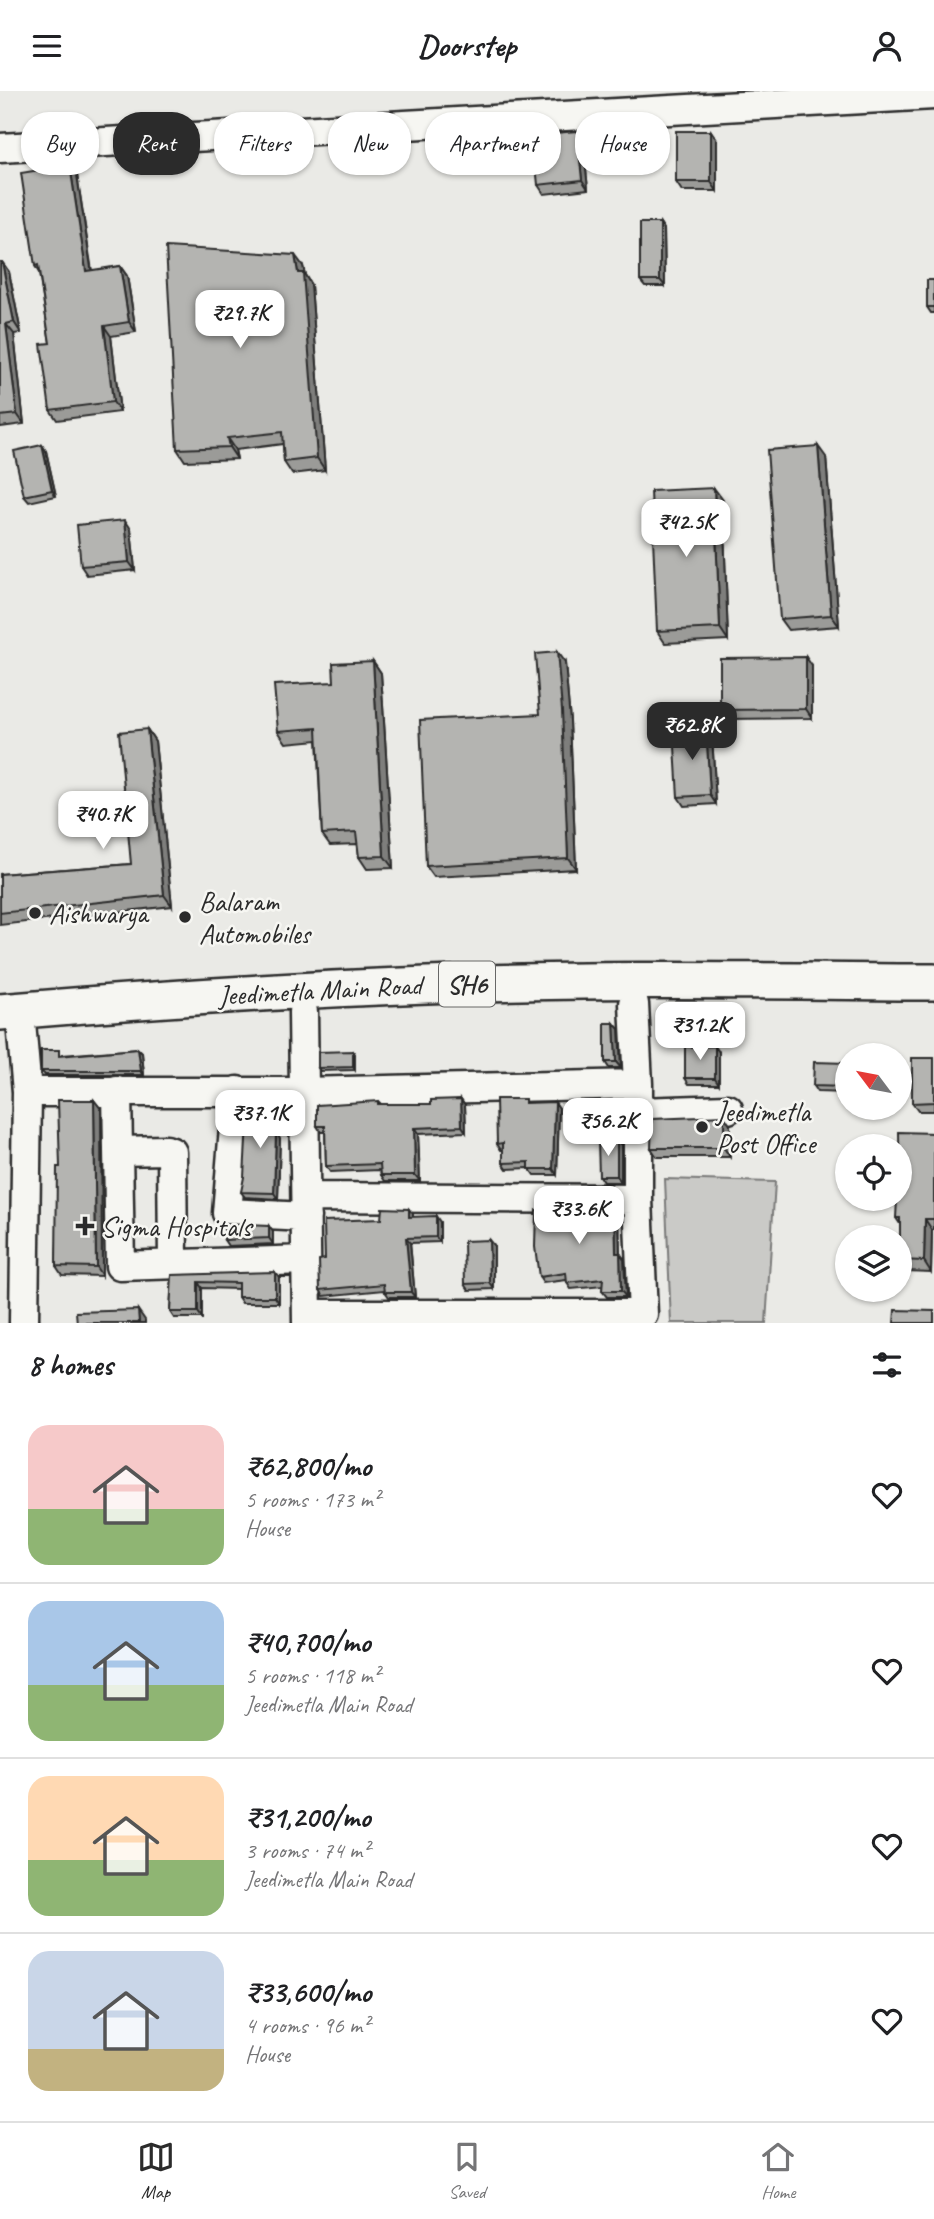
<!DOCTYPE html>
<meta charset="utf-8">
<style>
:root{--surface:#fff;--page:#f6f6f6;--text:#202124;--muted:#757577;--line:#e0e0e0;--accent:#2b2b2b}
body{margin:0;font-family:Caveat,sans-serif;background:var(--page);color:var(--text);height:100vh;display:flex;flex-direction:column;font-size:26px;white-space:nowrap}
*{box-sizing:border-box;margin:0}
p{font-size:23px;color:var(--muted)}
.icon{flex:none;width:38px;height:38px;fill:none;stroke:currentColor;stroke-width:2;stroke-linecap:round;stroke-linejoin:round}
.map{position:relative;height:1232px;overflow:hidden}
.details{display:flex;flex-direction:column;background:var(--surface);flex:1}
.details>*{flex:none}
.top-card{position:absolute;left:21px;top:21px;width:892px;height:63px;display:flex;gap:14px}
.needle{width:46px;rotate:302deg}
.fabs{position:absolute;left:835px;top:952px;display:grid;gap:14px}
.fabs a{display:grid;place-items:center;width:77px;height:77px;border-radius:50%;background:var(--surface);box-shadow:0 2px 5px #0004;font-size:35px}
.price{position:absolute;translate:-50% -60px;padding:0 16px;border-radius:14px;background:#fff;color:#222;font-size:23px;line-height:46px;filter:drop-shadow(0 2px 4px #0008)}
.price::after{content:'';position:absolute;left:50%;top:42px;width:21px;height:16px;margin-left:-10px;background:inherit;clip-path:polygon(0 0,100% 0,50% 100%)}
.price.on{background:var(--accent);color:#fff}
ul{padding:0;list-style:none}
li{display:flex;align-items:center;gap:21px;height:175px;padding:0 28px}
li+li{border-top:2px solid var(--line)}
li span{display:grid;place-items:center;flex:none;width:196px;height:140px;border-radius:21px;color:#555}
li>.icon{margin-inline-start:auto}
span .icon{width:84px;height:84px;fill:#fffc;stroke-width:1}
li b{font-size:30px}
h2{display:flex;justify-content:space-between;align-items:center;height:84px;padding:0 28px;font-size:30px}
.chip{padding:0 24px;border-radius:28px;background:var(--surface);box-shadow:0 2px 5px #0004;font-size:24px;line-height:63px}
.chip.on{background:var(--accent);color:#fff}
header{display:flex;justify-content:space-between;align-items:center;height:91px;padding:0 28px;background:var(--surface);font-size:32px;font-weight:700}
.tabs{display:flex;justify-content:space-around;align-items:center;height:98px;border-top:2px solid var(--line);background:var(--surface);font-size:19px;color:var(--muted)}
.tabs a{display:grid;justify-items:center;gap:4px}
.tabs .on{color:var(--accent)}
.map>svg:first-child{display:block}
</style>
<header><svg class="icon" aria-label="menu" viewBox="0 0 24 24"><path d="M4 6h16M4 12h16M4 18h16"/></svg>Doorstep<svg class="icon" aria-label="person" viewBox="0 0 24 24"><circle cx="12" cy="8" r="4"/><path d="M4 21q1-7 8-7t8 7"/></svg></header>
<div class="map">
<svg width="934" height="1232" viewBox="0 0 934 1232">
<rect width="100%" height="100%" fill="#eaeae6"/>
<filter id="ink" filterUnits="userSpaceOnUse"><feTurbulence type="fractalNoise" baseFrequency=".0143" numOctaves="2"/><feDisplacementMap in="SourceGraphic" scale="14" xChannelSelector="R" yChannelSelector="G"/><feConvolveMatrix kernelMatrix="1 2 1 2 8 2 1 2 1" color-interpolation-filters="sRGB"/></filter>
<g filter="url(#ink)">
<path fill="#cacac7" stroke="#7a7a79" stroke-width="2" d="M665,1088L775,1091L766,1232H671Z"/>
<g fill="none" stroke-linecap="round" stroke-linejoin="round">
<defs>
<path id="minor" d="M0,57L934,4
M20,920L27,1001L24,1232
M303,921L307,1232
M117,1000L120,1175L306,1169
M237,1000L227,1122L306,1126
M27,1001H304L638,993
M639,1021L728,1018
M118,1060L166,1059L172,1061L173,1172
M306,1106L638,1108
M307,1223H643L638,1108V993L634,913"/>
<path id="major" d="M0,921C142,909 284,899 427,894C596,887 765,890 934,891"/>
</defs>
<use href="#minor" stroke="#2b2b2b" stroke-width="33"/>
<use href="#major" stroke="#2b2b2b" stroke-width="40"/>
<use href="#minor" stroke="#f6f6f2" stroke-width="28"/>
<use href="#major" stroke="#f6f6f2" stroke-width="35"/>
</g>
<path fill="#9b9b98" stroke="#2b2b2b" stroke-width="2" d="M711,40L717,49V100H682L676,91Z
M583,49L588,98L544,103L538,94Z
M77,84L92,180L120,175L127,185L136,241L111,245L120,321L57,329L50,319V252L39,182L35,175Z
M660,132L664,138L665,195H645L640,189Z
M0,171H2L9,181L21,242L14,243L24,333L0,336Z
M303,175L305,184L311,194L325,379L292,383L284,371L283,353L235,359L237,368L185,370L177,358Z
M934,189V222H931L927,216Z
M42,354L46,360L56,405L29,411L24,405Z
M826,366L839,535L788,539L780,528Z
M723,409L728,549L665,552L657,540Z
M131,438L135,479L87,484L81,475Z
M373,570L381,582L393,777L367,778L359,766L358,753L330,754L322,743L317,649L286,652L278,640L334,591Z
M565,572L570,630L576,778L434,786L426,775L540,623Z
M812,575V627L726,628L720,619Z
M706,636L712,644L716,713L684,715L678,706Z
M147,638L155,650L172,815L0,834V783L131,773Z
M619,938L621,977H609L605,971Z
M138,958L142,962L144,984H45L41,980L62,964Z
M353,960L355,963V979L320,980L318,977Z
M719,961V993H689L685,987Z
M934,967V1020H918L912,1012Z
M847,972V1002L817,1001L813,995Z
M461,1008L465,1014L466,1041L418,1043L420,1090H385L381,1084L380,1079L330,1081L326,1075L325,1041H321L317,1035L378,1010L381,1013H431Z
M94,1009L101,1018L102,1185L62,1184L56,1175L60,1076Z
M528,1012L559,1017L557,1084H534L529,1077L507,1078L503,1072V1058L501,1059L497,1053Z
M275,1018V1041L276,1042L280,1047L278,1108L245,1106L241,1101Z
M724,1025L730,1034V1066H657L651,1057Z
M934,1042V1139H932L931,1181L906,1180L900,1170V1133L896,1127Z
M621,1054V1091H603L599,1085Z
M413,1123V1126L440,1131V1151L410,1152L415,1206H389L384,1199L324,1205L320,1199L325,1168L381,1128Z
M619,1125L620,1162L624,1168L626,1206H607L602,1200L603,1195L571,1198L567,1192V1189L543,1192L539,1186Z
M273,1141V1153L228,1155L224,1149Z
M494,1155V1198L469,1199L465,1193Z
M172,1184L279,1186V1212H242L238,1206V1198L202,1197V1227H174L170,1221Z"/>
<path fill="#7e7e7c" stroke="#2b2b2b" stroke-width="2" d="M577,40L583,49L588,98L582,89Z
M711,40L717,49V100L711,91Z
M70,74L77,84L93,190L86,180Z
M660,132L664,138L665,195L660,189Z
M295,164L303,175L305,184L311,194L325,379L317,367L298,182Z
M2,171L9,181L21,242L14,231Z
M120,175L127,185L136,241L129,231Z
M6,233L14,243L24,333L17,323Z
M104,235L111,245L120,321L113,311Z
M227,347L235,359L237,368L229,356Z
M42,354L46,360L56,405L52,399Z
M818,355L826,366L839,535L831,524Z
M714,397L723,409L728,549L720,537Z
M125,429L131,438L135,479L129,471Z
M557,561L565,572L570,630L576,778L568,767Z
M806,566L812,575V627L806,618Z
M373,570L381,582L393,777L384,765Z
M706,636L712,644L716,713L710,704Z
M147,638L155,650L172,815L164,804Z
M614,932L619,938L621,977L616,971Z
M715,955L719,961V993L715,987Z
M138,958L142,962L144,984L141,980Z
M353,960L355,963V979L353,976Z
M461,1008L465,1014L466,1041L462,1035Z
M94,1009L101,1018L102,1185L96,1176Z
M555,1011L559,1017L557,1084L553,1078Z
M271,1012L275,1018V1047L271,1041Z
M724,1025L730,1034V1066L724,1057Z
M414,1037L418,1043L420,1090L415,1084Z
M276,1042L280,1047L278,1108L274,1102Z
M617,1048L621,1054V1091L617,1085Z
M409,1118L413,1123V1132L409,1126Z
M615,1119L619,1125L620,1168L616,1162Z
M436,1125L440,1131V1151L436,1146Z
M925,1128L932,1139L931,1181L924,1170Z
M269,1135L273,1141V1153L269,1147Z
M406,1147L410,1152L415,1206L411,1201Z
M489,1149L494,1155V1198L490,1192Z
M620,1162L624,1168L626,1206L621,1200Z
M275,1181L279,1186V1212L275,1206Z
M198,1191L202,1197V1227L198,1221Z
M138,1219L145,1229V1232H139Z"/>
<path fill="#b4b4b1" stroke="#2b2b2b" stroke-width="2" d="M577,40L582,89L538,94L533,44Z
M676,40H711V91H676Z
M70,74L86,180L120,175L129,231L104,235L113,311L50,319L41,253L50,252L38,174L35,175L21,82Z
M640,132H660V189H640Z
M166,156L295,164L298,182H303L317,367L284,371L282,341L227,347L229,356L177,358Z
M0,171H2L14,231L6,233L17,323L0,325Z
M927,189H934V216H927Z
M42,354L52,399L24,405L14,360Z
M818,355L831,524L780,528L767,359Z
M714,397L720,537L657,540L651,400Z
M125,429L129,471L81,475L77,434Z
M557,561L562,619L568,767L426,775L420,629L540,623L535,563Z
M806,566V618L720,619V567Z
M373,570L384,765L359,766L356,741L322,743L317,637L278,640L274,594L334,591L333,572Z
M706,636L710,704L678,706L674,638Z
M147,638L164,804L0,822V783L131,773L119,641Z
M605,932H614L616,971H605Z
M715,955V987H685V956Z
M138,958L141,980H41V959H59V965Z
M353,960V976L318,977V961Z
M912,967H934V1011L912,1012Z
M814,971L847,972V996L813,995Z
M461,1008L462,1035L414,1037L415,1084H381L380,1073L326,1075L325,1035H317V1014L378,1010V1013H431V1009Z
M496,1008H525V1012L555,1011L553,1078H529V1071L503,1072V1052L497,1053Z
M58,1009H94L96,1176L56,1175L57,1076H60Z
M248,1012H271V1041L276,1042L274,1102L241,1101L244,1086Z
M724,1025V1057H651L652,1028Z
M899,1041L934,1042V1128H925L924,1170L900,1169V1127H896L897,1108H900Z
M617,1048V1085H599L598,1049Z
M382,1117L409,1118V1126L436,1125V1146L406,1147L411,1201H385L384,1193L320,1199L319,1169L325,1168L324,1130L381,1128Z
M536,1119H615L616,1162H620L621,1200H602L603,1188L567,1192L566,1182L539,1186L535,1156Z
M225,1133L269,1135V1147L224,1149Z
M489,1149L490,1192L465,1193L464,1150Z
M275,1181V1206H238V1192L198,1191V1221H170L172,1184Z
M138,1219L139,1232H77L76,1221Z
M895,1219L934,1220V1232H894Z"/>
</g>
<g fill="#2b2b2b" stroke="#f6f6f2" stroke-width="2.5">
<circle cx="35" cy="822" r="7"/>
<circle cx="185" cy="826" r="7"/>
<circle cx="702" cy="1036" r="7"/>
<path d="M81.5 1124.5h7v7h7v7h-7v7h-7v-7h-7v-7h7z"/>
</g>
<g text-anchor="middle" dominant-baseline="central" stroke-width="5" stroke-linejoin="round" paint-order="stroke">
<rect fill="#f6f6f2" stroke="#686867" stroke-width="2" x="439" y="870.5" width="56" height="45" rx="5"/>
<g font-size="26" font-weight="bold" fill="#2b2b2b">
<text x="467" y="893">SH6</text>
</g>
<g font-size="28" fill="#2b2b2b" stroke="#f6f6f2" text-anchor="start">
<text x="199" y="810">Balaram<tspan x="199" dy="32">Automobiles</tspan></text>
<text x="49" y="822">Aishwarya</text>
<text x="716" y="1020">Jeedimetla<tspan x="716" dy="32">Post Office</tspan></text>
<text x="101" y="1135">Sigma Hospitals</text>
</g>
<g font-size="28" fill="#2b2b2b" stroke="#f6f6f2">
<text transform="translate(320 899) rotate(-3)">Jeedimetla Main Road</text>
</g>
</g>
</svg>
<div class="fabs">
<a><svg class="needle" viewBox="-14 -14 28 28"><path d="M0-13l5 13h-10z" fill="#e53935"/><path d="M0 13l5-13h-10z" fill="#757577"/></svg></a>
<a><svg class="icon" aria-label="locate" viewBox="0 0 24 24"><circle cx="12" cy="12" r="6"/><path d="M12 2v4M12 18v4M2 12h4M18 12h4"/></svg></a>
<a><svg class="icon" aria-label="layers" viewBox="0 0 24 24"><path d="M12 4l9 5-9 5-9-5zM3 14l9 5 9-5"/></svg></a>
</div>
<b class="price" style="left:240px;top:259px">₹29.7K</b>
<b class="price" style="left:686px;top:468px">₹42.5K</b>
<b class="price on" style="left:692px;top:671px">₹62.8K</b>
<b class="price" style="left:103px;top:760px">₹40.7K</b>
<b class="price" style="left:700px;top:971px">₹31.2K</b>
<b class="price" style="left:260px;top:1059px">₹37.1K</b>
<b class="price" style="left:608px;top:1067px">₹56.2K</b>
<b class="price" style="left:579px;top:1155px">₹33.6K</b>
<div class="top-card">
<a class="chip">Buy</a>
<a class="chip on">Rent</a>
<a class="chip">Filters</a>
<a class="chip">New</a>
<a class="chip">Apartment</a>
<a class="chip">House</a>
</div>
</div>
<section class="details">
<h2>8 homes<svg class="icon" aria-label="filters" viewBox="0 0 24 24"><path d="M4 7h16M4 17h16"/><circle cx="9" cy="7" r="2"/><circle cx="15" cy="17" r="2"/></svg></h2>
<ul>
<li><span style="background:linear-gradient(#f6c9c9 60%,#8fb573 0)"><svg class="icon" aria-label="home" viewBox="0 0 24 24"><path d="M3 11l9-7 9 7M6 9v11h12V9"/></svg></span><div><b>₹62,800/mo</b><p>5 rooms · 173 m²</p><p>House</p></div><svg class="icon" aria-label="heart" viewBox="0 0 24 24"><path d="M12 20l-8-8c-3-5 5-10 8-4 3-6 11-1 8 4z"/></svg></li>
<li><span style="background:linear-gradient(#a9c7e8 60%,#8fb573 0)"><svg class="icon" aria-label="home" viewBox="0 0 24 24"><path d="M3 11l9-7 9 7M6 9v11h12V9"/></svg></span><div><b>₹40,700/mo</b><p>5 rooms · 118 m²</p><p>Jeedimetla Main Road</p></div><svg class="icon" aria-label="heart" viewBox="0 0 24 24"><path d="M12 20l-8-8c-3-5 5-10 8-4 3-6 11-1 8 4z"/></svg></li>
<li><span style="background:linear-gradient(#ffd9b3 60%,#8fb573 0)"><svg class="icon" aria-label="home" viewBox="0 0 24 24"><path d="M3 11l9-7 9 7M6 9v11h12V9"/></svg></span><div><b>₹31,200/mo</b><p>3 rooms · 74 m²</p><p>Jeedimetla Main Road</p></div><svg class="icon" aria-label="heart" viewBox="0 0 24 24"><path d="M12 20l-8-8c-3-5 5-10 8-4 3-6 11-1 8 4z"/></svg></li>
<li><span style="background:linear-gradient(#c9d6e8 70%,#c2b280 0)"><svg class="icon" aria-label="home" viewBox="0 0 24 24"><path d="M3 11l9-7 9 7M6 9v11h12V9"/></svg></span><div><b>₹33,600/mo</b><p>4 rooms · 96 m²</p><p>House</p></div><svg class="icon" aria-label="heart" viewBox="0 0 24 24"><path d="M12 20l-8-8c-3-5 5-10 8-4 3-6 11-1 8 4z"/></svg></li>
</ul>
</section>
<nav class="tabs">
<a class="on"><svg class="icon" aria-label="map" viewBox="0 0 24 24"><path d="M3 6l6-2 6 2 6-2v14l-6 2-6-2-6 2zM9 4v14M15 6v14"/></svg>Map</a>
<a><svg class="icon" aria-label="saved" viewBox="0 0 24 24"><path d="M7 4h10v16l-5-4-5 4z"/></svg>Saved</a>
<a><svg class="icon" aria-label="home" viewBox="0 0 24 24"><path d="M3 11l9-7 9 7M6 9v11h12V9"/></svg>Home</a>
</nav>
